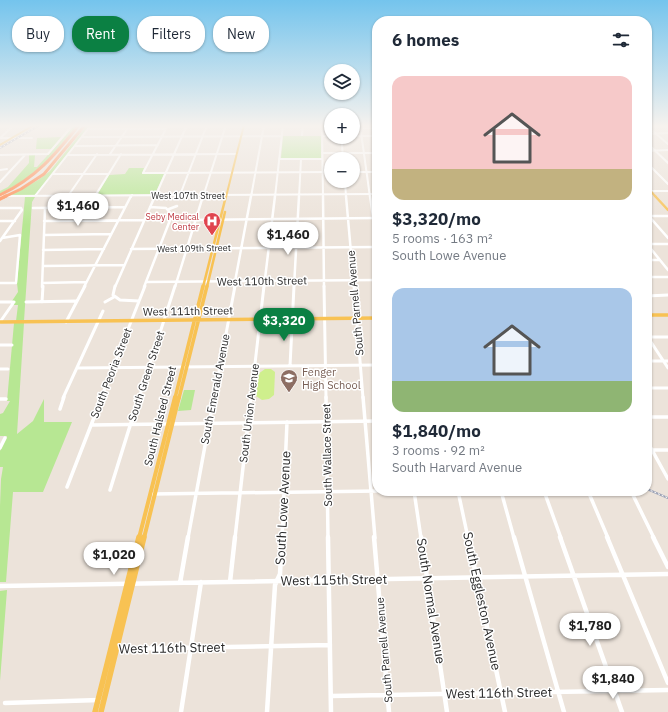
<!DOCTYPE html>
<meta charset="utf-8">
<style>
:root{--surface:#fff;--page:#f6f6f7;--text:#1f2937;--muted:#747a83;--accent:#0b8043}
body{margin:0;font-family:"IBM Plex Sans",sans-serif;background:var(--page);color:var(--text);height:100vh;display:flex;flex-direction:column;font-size:15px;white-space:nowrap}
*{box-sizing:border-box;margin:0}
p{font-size:13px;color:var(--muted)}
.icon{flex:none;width:22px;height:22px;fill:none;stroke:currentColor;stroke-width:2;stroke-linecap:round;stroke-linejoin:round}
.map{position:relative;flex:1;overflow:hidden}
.side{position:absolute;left:372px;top:16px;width:280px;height:480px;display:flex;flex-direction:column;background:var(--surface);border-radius:16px;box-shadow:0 1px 3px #0004}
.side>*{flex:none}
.guide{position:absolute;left:12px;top:16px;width:300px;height:36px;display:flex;gap:8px}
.fabs{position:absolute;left:324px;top:64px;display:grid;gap:8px}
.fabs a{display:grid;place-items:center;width:36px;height:36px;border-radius:50%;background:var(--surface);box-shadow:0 1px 3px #0004;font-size:20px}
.price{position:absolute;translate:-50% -34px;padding:0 9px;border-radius:14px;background:#fff;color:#222;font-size:13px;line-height:26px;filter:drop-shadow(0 1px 2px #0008)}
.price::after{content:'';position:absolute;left:50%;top:24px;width:12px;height:9px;margin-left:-6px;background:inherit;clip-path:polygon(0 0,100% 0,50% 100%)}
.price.selected{background:var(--accent);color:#fff}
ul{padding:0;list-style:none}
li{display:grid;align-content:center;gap:8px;height:212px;padding:0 20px}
li span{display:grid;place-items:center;height:124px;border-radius:12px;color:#555}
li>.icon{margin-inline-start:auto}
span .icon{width:72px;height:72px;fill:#fffc;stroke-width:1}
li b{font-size:17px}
h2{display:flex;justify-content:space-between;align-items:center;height:48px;padding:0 20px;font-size:17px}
.pill{padding:0 14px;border-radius:16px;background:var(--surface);box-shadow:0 1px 3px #0004;font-size:14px;line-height:36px}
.pill.selected{background:var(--accent);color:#fff}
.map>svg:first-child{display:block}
</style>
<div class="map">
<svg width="668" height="712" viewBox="0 0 668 712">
<rect width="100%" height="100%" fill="#ece3da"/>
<path fill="#b7e793" d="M75,125H78L42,167L28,178L0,194V191L8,187L29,163V155H35L34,167H37Z
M87,125H90L35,195H11L38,180L50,171Z
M283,136H321V158H281Z
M61,137L52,149H36L37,138Z
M129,168H144L142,174H164L155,194L97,195L109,175L125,174Z
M25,197H35L32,202L24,321H16L18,305H13L15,301H12L18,292L17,283Z
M14,323H24L17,434L33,421L44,399V422H72L43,492H13L6,582H0V506L1,479L3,467H0V451L7,436H0V414L3,413L10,401H7Z
M184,390H195L191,410L178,411Z
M7,590L0,681V591Z"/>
<path fill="#cfef8d" d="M265,369H271L275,372L274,395L269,399L262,400L256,396L258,374Z"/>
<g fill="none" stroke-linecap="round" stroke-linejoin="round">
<path stroke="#fff" stroke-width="2" d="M168,125L143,173L331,172
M322,125L323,197
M360,125L370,197
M666,125L668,127
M647,126L668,144
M0,127H10
M322,128H331
M353,128H377
M88,129H166
M647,134L668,133
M302,135L303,125
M322,136H331
M353,136H377
M82,137L282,136
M342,137V142
M0,138H32
M0,138L13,126
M647,143L668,163
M342,144L343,159
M75,146L158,145
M647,151L668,150
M322,153H377
M110,154L130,125
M0,155L48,154L73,125
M68,155L237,154
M279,159H322
M647,163L668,184
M0,170L7,169
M353,172H377
M53,174H108
M345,181L346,197
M0,182L25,155
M647,191H668
M180,195L207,125
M0,196L377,194
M35,196L91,125
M68,196L97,154
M95,196L121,154
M82,197L83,196
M131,197L132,195
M155,197L187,125
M203,197L226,125
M251,197L264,125
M275,197L283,125
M299,197L301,159"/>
<path stroke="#fff" stroke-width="2.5" d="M323,196L324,287
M346,196L354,287
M370,196L377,244
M0,208H21L22,210L0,241
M33,208L125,207
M75,208L83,196
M169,209L177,206
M647,214L668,238
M648,216H668
M184,220L377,218
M0,221H15
M44,221L144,220
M44,235L111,234
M647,244L668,270
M647,244H668
M131,249L377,247
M43,250L104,249
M647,260H660
M43,266L124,265
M647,277H668
M146,282L377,280
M0,283H16L20,235L2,238
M42,283L86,282
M42,287L45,208
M84,287L131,196
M115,287L155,196
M144,287L172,215L166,208L150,207
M175,287L203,196
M234,287L251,196
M264,287L275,196
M294,287L299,196"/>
<path stroke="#fff" stroke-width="3" d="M115,286L113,295L120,300L139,301
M324,286L326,398
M354,286L363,398
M647,296L668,295
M0,302H14
M26,302L76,301
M42,302L43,286
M105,302L114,297
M0,322L14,302
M66,322L85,286
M647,336L668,368
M648,337H668
M0,345H12
M647,361H668
M290,366L294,286
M77,368L377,365
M0,369H8
M647,388H668
M63,398L103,311
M101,398L145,286
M139,398L175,286
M214,398L235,286
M251,398L264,286"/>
<path stroke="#fff" stroke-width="3.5" d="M326,397L328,538
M363,397L375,538
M0,399H6
M60,409L64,397
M647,417H668
M91,425L377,421
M647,441L668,479
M0,448L5,438
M652,450H668
M67,487L102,397
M110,490L139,397
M414,491L421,538
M458,491L468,538
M501,491L514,538
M544,491L561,538
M588,491L608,538
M631,491L654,538
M153,494L377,491
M188,538L214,397
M235,538L251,397
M282,538L287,422"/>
<path stroke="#fff" stroke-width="4.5" d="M328,537L331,712
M374,537L389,712
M421,537L447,712
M468,537L505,712
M514,537L564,712
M560,537L622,712
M607,537L668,683
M653,537L668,567
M230,582L235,537
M180,583L188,537
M0,586L668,574
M116,649L330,645
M331,696L668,690
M5,703L99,700
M181,712L201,582
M267,712L275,585L280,574L282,537"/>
<path stroke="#f8c253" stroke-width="2" d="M0,145L34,125
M647,187L656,197
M226,197L244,125"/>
<path stroke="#f8c253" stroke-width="2.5" d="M655,196L668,210
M203,287L226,196
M207,287L225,212"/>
<path stroke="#f8c253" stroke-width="3.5" d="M647,315H668
M0,322L377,318
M175,398L203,286
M179,398L207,286"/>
<path stroke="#f8c253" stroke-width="4" d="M139,538L175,397
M144,538L179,397"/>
<path stroke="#f8c253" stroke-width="5.5" d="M95,712L139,537
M101,712L144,537"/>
<path stroke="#ff8c52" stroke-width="3" d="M0,195C36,178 55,155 79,125
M4,197L21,189L44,174L85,125"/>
<path stroke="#ff8c52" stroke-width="3.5" d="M0,199L6,196"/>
<defs>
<path id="rail" d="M0,148L40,125
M647,489L668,498"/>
</defs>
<use href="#rail" stroke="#9ca2b5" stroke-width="2"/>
<use href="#rail" stroke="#fff" stroke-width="1" stroke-dasharray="2" stroke-linecap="butt"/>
</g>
<linearGradient id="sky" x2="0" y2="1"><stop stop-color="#74c4ed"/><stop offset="0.56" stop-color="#f6f2ee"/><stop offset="1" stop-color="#f6f2ee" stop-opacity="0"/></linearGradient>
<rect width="668" height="225" fill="url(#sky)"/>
<defs>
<symbol id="hospital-pin" viewBox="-11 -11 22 30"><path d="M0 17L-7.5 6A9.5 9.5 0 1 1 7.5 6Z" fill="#e0444e" stroke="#fff"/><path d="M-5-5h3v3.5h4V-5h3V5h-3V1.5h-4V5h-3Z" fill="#fff"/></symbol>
<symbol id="school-pin" viewBox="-11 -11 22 30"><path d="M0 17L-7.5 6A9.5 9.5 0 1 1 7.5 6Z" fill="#8d6e63" stroke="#fff"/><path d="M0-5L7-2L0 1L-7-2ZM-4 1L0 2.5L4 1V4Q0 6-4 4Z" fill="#fff"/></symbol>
</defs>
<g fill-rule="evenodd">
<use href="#hospital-pin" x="202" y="211" width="20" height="27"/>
<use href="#school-pin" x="279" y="368" width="20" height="27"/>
</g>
<g text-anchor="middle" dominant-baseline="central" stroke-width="3" stroke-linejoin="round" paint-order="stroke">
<g font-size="9" fill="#292929" stroke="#fff">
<text x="188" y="195">West 107th Street</text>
<text transform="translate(194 248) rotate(-1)">West 109th Street</text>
</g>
<g font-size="9" fill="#be3a42" stroke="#fff" text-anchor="end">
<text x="199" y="216">Seby Medical<tspan x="199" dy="10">Center</tspan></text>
</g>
<g font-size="11" fill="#292929" stroke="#fff">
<text transform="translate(262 281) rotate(-1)">West 110th Street</text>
<text transform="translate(355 303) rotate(-95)">South Parnell Avenue</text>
<text transform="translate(188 311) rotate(-1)">West 111th Street</text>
<text transform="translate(111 373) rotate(-69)">South Peoria Street</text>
<text transform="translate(146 376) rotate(-72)">South Green Street</text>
<text transform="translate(215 389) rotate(-79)">South Emerald Avenue</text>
<text transform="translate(249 413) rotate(-83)">South Union Avenue</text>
<text transform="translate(160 416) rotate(-76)">South Halsted Street</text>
<text transform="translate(327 455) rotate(-91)">South Wallace Street</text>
<text transform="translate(384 650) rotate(-95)">South Parnell Avenue</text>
</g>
<g font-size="11" fill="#785e54" stroke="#fff" text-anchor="start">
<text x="302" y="372">Fenger<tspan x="302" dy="13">High School</tspan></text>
</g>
<g font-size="13" fill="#292929" stroke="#fff">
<text transform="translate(283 508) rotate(-87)">South Lowe Avenue</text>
<text transform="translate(334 580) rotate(-1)">West 115th Street</text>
<text transform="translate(431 601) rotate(81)">South Normal Avenue</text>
<text transform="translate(482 601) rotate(78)">South Eggleston Avenue</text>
<text transform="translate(172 648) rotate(-1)">West 116th Street</text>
<text transform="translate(499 693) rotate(-1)">West 116th Street</text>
</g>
</g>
</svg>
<div class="fabs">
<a><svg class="icon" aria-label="layers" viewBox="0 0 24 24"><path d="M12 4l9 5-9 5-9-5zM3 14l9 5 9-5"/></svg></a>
<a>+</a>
<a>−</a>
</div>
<b class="price" style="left:78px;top:227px">$1,460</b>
<b class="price" style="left:288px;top:256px">$1,460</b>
<b class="price selected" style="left:284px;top:342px">$3,320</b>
<b class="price" style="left:114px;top:576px">$1,020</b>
<b class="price" style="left:590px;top:647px">$1,780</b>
<b class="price" style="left:613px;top:700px">$1,840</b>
<div class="guide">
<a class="pill">Buy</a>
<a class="pill selected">Rent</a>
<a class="pill">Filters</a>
<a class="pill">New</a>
</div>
<section class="side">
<h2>6 homes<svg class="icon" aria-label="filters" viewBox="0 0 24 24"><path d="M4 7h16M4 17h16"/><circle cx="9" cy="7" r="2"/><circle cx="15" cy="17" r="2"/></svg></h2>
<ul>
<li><span style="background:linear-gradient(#f6c9c9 75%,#c2b280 0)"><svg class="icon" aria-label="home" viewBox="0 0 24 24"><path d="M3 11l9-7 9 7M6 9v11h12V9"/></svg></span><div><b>$3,320/mo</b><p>5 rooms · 163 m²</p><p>South Lowe Avenue</p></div></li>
<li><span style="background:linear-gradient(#a9c7e8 75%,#8fb573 0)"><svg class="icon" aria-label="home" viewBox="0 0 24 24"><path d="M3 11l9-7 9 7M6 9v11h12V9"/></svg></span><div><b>$1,840/mo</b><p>3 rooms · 92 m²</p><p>South Harvard Avenue</p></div></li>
</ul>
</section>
</div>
